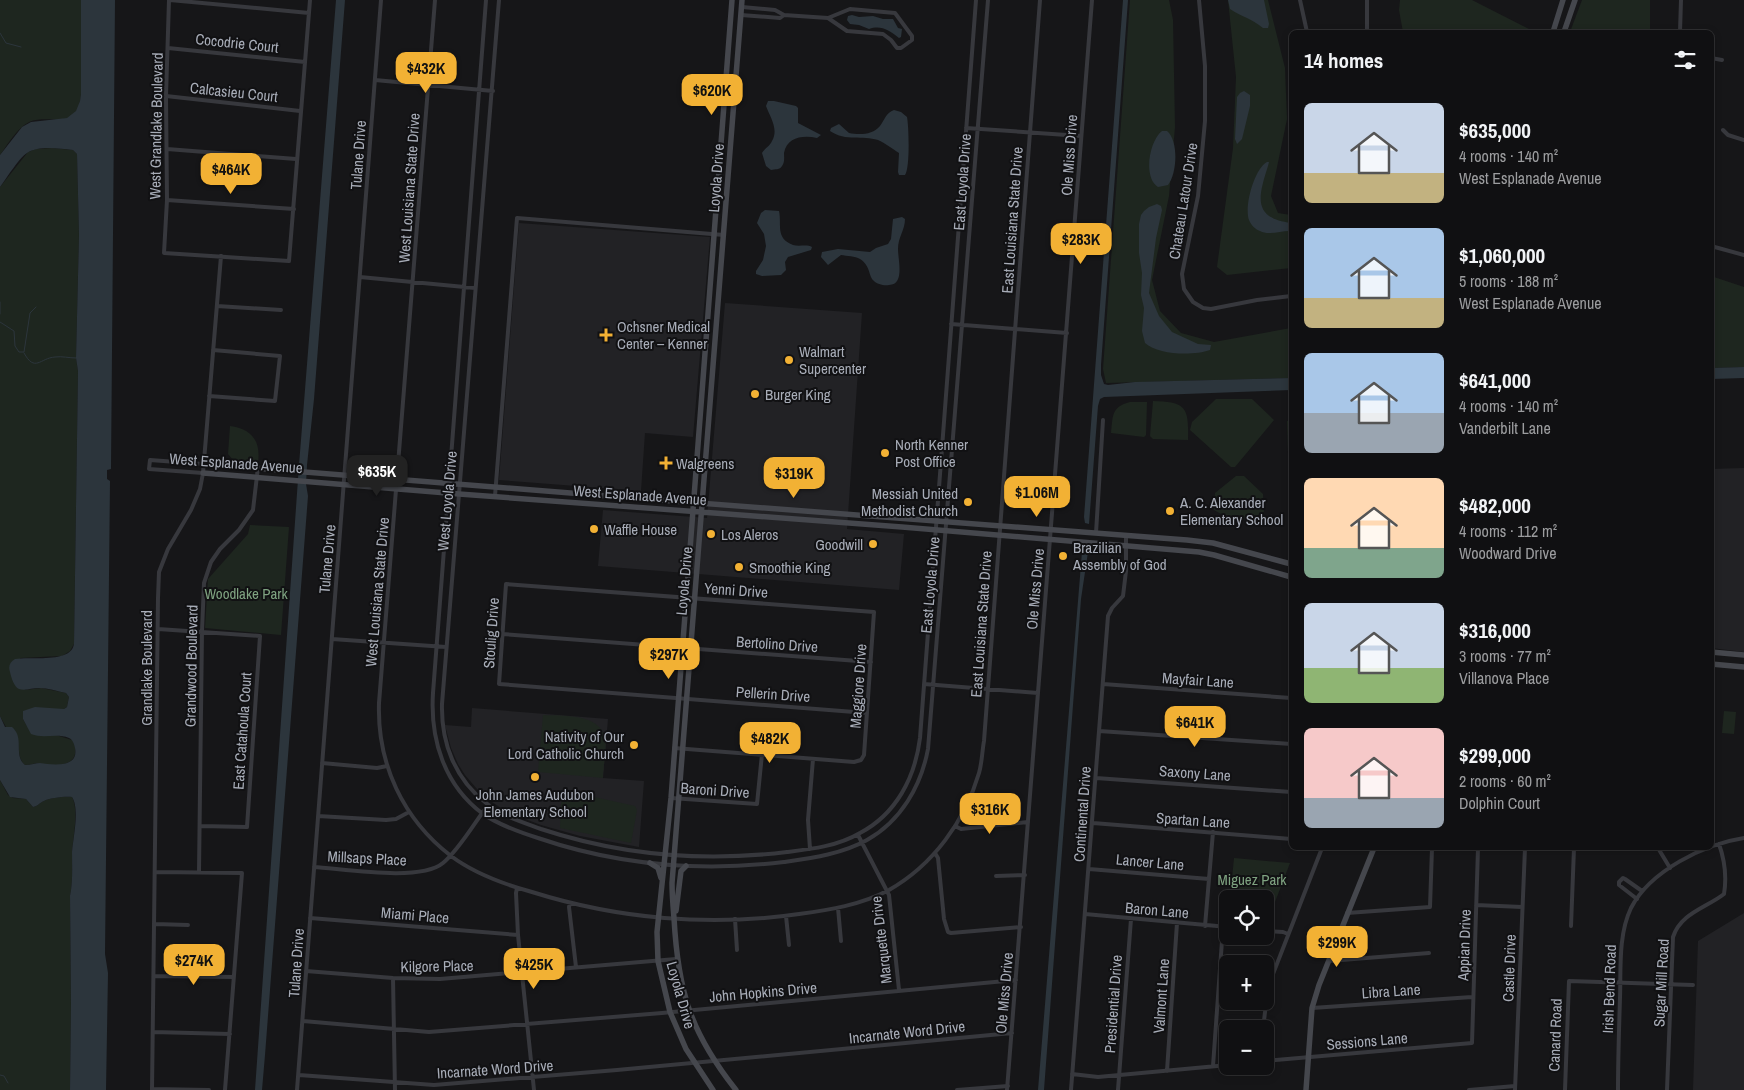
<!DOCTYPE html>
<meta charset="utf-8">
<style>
:root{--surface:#101012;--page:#1e1e20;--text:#f1f3f6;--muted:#9c9d9f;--line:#303032;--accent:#f2b134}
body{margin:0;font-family:"Archivo Narrow",sans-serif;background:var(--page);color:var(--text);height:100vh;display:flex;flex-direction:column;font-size:19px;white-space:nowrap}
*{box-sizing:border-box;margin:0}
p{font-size:16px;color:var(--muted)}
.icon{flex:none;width:28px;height:28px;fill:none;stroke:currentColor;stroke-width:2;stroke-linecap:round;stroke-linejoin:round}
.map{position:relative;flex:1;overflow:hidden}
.drawer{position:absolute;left:1289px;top:30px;width:425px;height:820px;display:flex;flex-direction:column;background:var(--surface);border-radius:8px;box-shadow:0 2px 8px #0003,0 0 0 1px var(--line)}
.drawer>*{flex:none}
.buttons{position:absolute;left:1219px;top:890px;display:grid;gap:10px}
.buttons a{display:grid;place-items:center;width:55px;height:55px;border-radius:8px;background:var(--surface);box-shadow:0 2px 8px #0003,0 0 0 1px var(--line);font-size:25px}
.price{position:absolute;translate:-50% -42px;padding:0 11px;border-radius:10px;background:var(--accent);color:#111;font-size:16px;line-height:32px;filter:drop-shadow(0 1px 2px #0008)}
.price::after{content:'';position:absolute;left:50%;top:30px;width:15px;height:11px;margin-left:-8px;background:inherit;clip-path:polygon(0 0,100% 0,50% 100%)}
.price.selected{background:#222;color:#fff}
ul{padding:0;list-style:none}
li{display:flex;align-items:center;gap:15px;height:125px;padding:0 15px}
li span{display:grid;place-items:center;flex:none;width:140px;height:100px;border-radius:8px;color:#555}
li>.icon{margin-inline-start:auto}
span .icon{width:60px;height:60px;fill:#fffc;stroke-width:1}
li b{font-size:21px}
h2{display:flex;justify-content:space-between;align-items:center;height:60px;padding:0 15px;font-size:21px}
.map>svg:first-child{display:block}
</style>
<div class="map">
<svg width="1744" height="1090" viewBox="0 0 1744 1090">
<rect width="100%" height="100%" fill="#161618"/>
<path fill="#222225" d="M519,223L710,237L693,437L645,433L641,491L499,480Z
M725,303L862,313L847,529L904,534L899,590L598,566L603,510L707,518Z
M1744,468V652L1711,648V469Z
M472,708L608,719L603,778L644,781L639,847L580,836L541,825L507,812L483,796L465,775L458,764L451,748L445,725L471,727Z
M1744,913V1090H1693L1698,941Z"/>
<path fill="#1e261f" d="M0,0H81V94C78,133 50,113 29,122C17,128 8,144 0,155Z
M1130,0H1169L1173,20L1175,127L1169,196L1152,280L1160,311L1181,333L1214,342L1291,328V378L1106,383L1103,369Z
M1228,0H1268L1285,68L1287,119L1271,196L1278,213L1291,215V268L1227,275L1217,267L1233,148L1236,77Z
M1400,0H1472L1535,32H1403L1399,10Z
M1582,0H1650V32H1570Z
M51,148L73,150L77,154L79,235L76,358L78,371L74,644L70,651L62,656L20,658L25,690L41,688L66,693L69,697L67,707L64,709L23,711V719L27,726L72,740C75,744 76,749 75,754C73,765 57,766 48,765C44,765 40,763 37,763C32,764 30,765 25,765C15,756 22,741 14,729L6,727L0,716V187L28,152L36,149Z
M1711,276L1744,287V367L1711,368Z
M1216,399H1252L1274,420L1235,467H1231L1190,430L1192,422Z
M1153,401C1186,402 1189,407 1188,440L1153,439L1150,436Z
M1130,402H1147L1146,435L1144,437L1111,433C1113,416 1111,407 1130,402Z
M1287,421H1291V485H1289Z
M230,426C252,429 261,441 258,463L233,460L228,454Z
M1236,476H1244L1263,494L1264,512C1246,522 1231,520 1214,510L1215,493Z
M250,525L289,527L281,635L205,628L208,579L248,534Z
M1724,711L1736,712L1734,734L1722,733Z
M543,715C561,716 600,713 605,738C607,746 603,768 603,778L538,772Z
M0,780L8,795L13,798L26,799L33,807C38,806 39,803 44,801C49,798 66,796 72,797C79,810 73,838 72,852C72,867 73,881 70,896L71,1004L70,1090H0Z
M567,791L635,806L637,810L631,843L560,828L561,804L564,793Z
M1234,858L1290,863L1265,928V899H1230Z"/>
<path fill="#2c353c" d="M81,0H115L111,469L107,470V479L110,481L105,954L108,973L106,1090H70L71,1004L70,896C73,881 72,867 72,852C73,838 80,809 72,797C66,796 49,798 44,801C39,803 38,806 33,807L26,799L10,797L0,780V716L5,727H12C25,738 13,755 25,765C31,765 36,763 40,763C53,765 79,768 75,748C74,744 73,740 69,738C57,733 43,739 31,734L23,719V711L35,707L64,709L67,707L69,697L66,693C57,691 48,688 39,688C32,688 25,691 19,689C14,687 11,677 10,672C8,666 10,662 15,659C30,656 71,664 74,644L78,371L76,358L79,235L77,154L73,150C59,149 40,145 27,153C18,159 7,178 0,187V155L22,127L31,122L67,118L76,111L80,101L81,94Z
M336,0H345L314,399L307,465L306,484L308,496L265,1055L262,1090H255L299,465Z
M1123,0H1128L1101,365V375L1104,384L1108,385L1135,382L1291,378V390L1104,397L1100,399L1098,406L1089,524L1085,523L1084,517Z
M1228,0H1264L1269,24L1268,28H1263C1251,18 1242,17 1230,9Z
M852,15L859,17L873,16L883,19H893L898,28L902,29L901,37L899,38C889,30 881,25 869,29L859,25L850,24L847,20L848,16Z
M1244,91L1250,95V106L1243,135L1242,139L1237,144L1235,139L1237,97L1240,93Z
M768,101H774L796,106L798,108V123L821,135L817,138C803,135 787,137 784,153C784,157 785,162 782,166C780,170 775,169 771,170L766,166L762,153C765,148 770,146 772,141C779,129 770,117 766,106Z
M894,110L901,112L907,117C909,127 910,169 905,175H899L898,172L899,153C893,149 885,143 878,140C862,135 846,142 830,131L831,128L839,124L849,133C859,135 873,135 880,126C885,119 886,113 894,110Z
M1162,131H1167C1179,141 1177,174 1168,185L1158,187C1143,178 1149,141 1162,131Z
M1267,162H1269L1268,166C1259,195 1251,218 1291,223V231C1282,230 1269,236 1260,231C1255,229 1251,225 1249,220C1244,207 1254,169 1267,162Z
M1157,204L1161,206L1162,210L1156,238L1149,293L1159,316L1172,332L1198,344L1211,345L1210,350C1193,356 1158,355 1145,343L1142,331L1144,308L1141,295L1142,273L1139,253V224L1141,215L1144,211L1149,207Z
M765,210L779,211C782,225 775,238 793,245C799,247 807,244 812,247L811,250L788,257L785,262L786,270L781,275L762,276L756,274V271L763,260L766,246L764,234L757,223L761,213Z
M902,217L905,219C905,230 898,237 898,249C898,260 905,285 889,285C884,286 877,284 874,281C868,276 871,266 860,259C855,256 847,256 841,255L828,265L821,257L822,252L838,249L870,252L876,248L888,244L891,239L893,219Z
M1744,367V378L1711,379V368Z
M1086,551L1088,552L1081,599L1044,1090H1038L1082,552Z"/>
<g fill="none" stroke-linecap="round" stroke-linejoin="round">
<path stroke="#2c353c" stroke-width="1" d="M0,33L6,43L21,47
M0,302V314
M0,322L14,331L15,346L19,352H24L30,313L36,307
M24,353C35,373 40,358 55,357C62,356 69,358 76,358
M0,1075L4,1076L8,1083"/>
<path stroke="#37383d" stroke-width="4" d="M169,0L166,96L167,200L164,253L289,261L310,0
M170,0L309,13
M435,0L379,703C377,764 403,819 451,856C475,874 503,884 532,892C618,919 710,927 799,914C829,910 861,905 889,890C933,865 965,821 979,773C982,763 982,752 984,741L1040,0
M486,0L433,693C430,739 444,785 483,814C499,825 519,832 538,838C617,865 701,872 784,862C812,858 842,854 867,840C901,821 921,786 928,749L988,0
M499,0L442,704C441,743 455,779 486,803C502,816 522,822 541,829C620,855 705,862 787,852C812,849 838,846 860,833C896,814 915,778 920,738L976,0
M1199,0L1205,66V121L1198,196L1182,274L1184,289L1193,302L1203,308L1211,309L1257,300L1291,296
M1300,0L1307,32
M1367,0V32
M742,7L775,10L784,15L828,18L847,31L883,34L891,40L897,48H901L912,40V36L895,13L850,9L828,18
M741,15L780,18L784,15
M1680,32L1681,0
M168,48L305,62
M1711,58L1722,60
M375,80L493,91
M166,96L300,111
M966,128L1081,136
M1723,130L1728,135L1744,140
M167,149L296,159
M167,200L294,209
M1711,246L1744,255
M360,277L475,288
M217,306L281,310
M951,324L1067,333
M209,396L275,401L280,356L213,350
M203,473L149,469L150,460L203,464
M495,496L517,218L724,235
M1096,533L1103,420
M158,629L260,636L247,827L201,826
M502,634L871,662
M332,639L446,647
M924,684L1038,693
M1103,684L1291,698
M1099,731L1291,744
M674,748L854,762L861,760L864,755L874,612L506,584L499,684L867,713
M322,763L377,768L387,766
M1096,778L1291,792
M671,798L757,804L762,754
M318,816L386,820L396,819L409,812
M1093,823L1291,839
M955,826L961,829L1028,822
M858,835L889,895L899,990
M1658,848L1670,868
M810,849L808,820L813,759
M935,853L938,858L944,919L948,932L951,933L1021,927
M314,867C345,869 420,882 443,863C459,850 475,822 488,805
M1089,869L1209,879
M156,872L242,873L225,1090
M199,872L202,631L204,583L211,562L220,549L239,530L253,510L258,467
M996,876L1025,875
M517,888L516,893L518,935L534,1090
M1637,899L1619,885V882L1623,878L1625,879L1642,891
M570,903L569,907L576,967
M1476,905L1522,907
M838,908L841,941
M1347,913L1430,907L1432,848
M1085,914L1228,927
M786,916L789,945
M310,918L518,935
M735,919L737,950
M155,924L188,925
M1205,926L1213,832
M1571,926L1574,848
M1265,931L1283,932L1288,934
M1329,961L1429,953
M306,971L393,978L440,979L676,959
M154,976L234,977
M393,978L395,1090
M1312,1008L1472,997
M303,1021L429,1032L662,1013L1016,980
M1263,1029L1268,987L1322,848
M153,1032L230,1034
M1265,1061L1472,1043L1478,848
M1213,1066L1223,927
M1167,1071L1177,923
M1072,1074L1098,1077L1228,1065
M299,1075L434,1085L617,1070L1012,1033
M152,1089L209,1090
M152,1090L158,598L159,572L168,549L191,510L200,489L203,473L221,256
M297,1090L381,0
M957,1090L1008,1086
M1007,1090L1092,0
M1071,1090L1108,616L1112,608L1123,596L1126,571V536
M1118,1090L1131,919
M1469,1090L1515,1086
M1515,1090L1525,848
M1565,1090L1569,981L1693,985
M1618,1090C1618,1059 1619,1029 1620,998C1621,970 1618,935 1631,908C1650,871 1704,844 1744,838
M1667,1090L1673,937C1681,913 1706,908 1724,894C1727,876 1725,861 1719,844"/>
<path stroke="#45474d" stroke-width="5.5" d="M1553,32L1563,0
M1564,32L1575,0
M203,464L633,498L1187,540L1213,543L1291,564
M203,473L459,494L902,527L1199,552L1214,555L1291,577
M1711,652L1744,655
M1711,664L1744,667
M650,863L658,868L661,878
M676,911L681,871L686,866
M713,1090L686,1049L670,1012L658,961L657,932L671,798L732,0
M736,1090C690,1032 678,991 674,918C673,906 672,895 672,883L742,0
M1306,1090L1312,1008L1319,985L1374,848"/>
</g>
<g fill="#f2b134" stroke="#111113" stroke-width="2">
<path d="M603.5 327.5h5v5h5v5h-5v5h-5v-5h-5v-5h5z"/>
<circle cx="789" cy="360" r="5"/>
<circle cx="755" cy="394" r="5"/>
<circle cx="885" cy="453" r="5"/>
<path d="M663.5 455.5h5v5h5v5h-5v5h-5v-5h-5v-5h5z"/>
<circle cx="968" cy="502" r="5"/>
<circle cx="1170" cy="511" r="5"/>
<circle cx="594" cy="529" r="5"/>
<circle cx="711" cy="534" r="5"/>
<circle cx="873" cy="544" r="5"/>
<circle cx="1063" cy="556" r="5"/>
<circle cx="739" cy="567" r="5"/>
<circle cx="634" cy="745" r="5"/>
<circle cx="535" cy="777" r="5"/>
</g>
<g text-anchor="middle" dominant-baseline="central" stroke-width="4" stroke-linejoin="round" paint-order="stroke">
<g font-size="15" fill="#a8adb8" stroke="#111113">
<text transform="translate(237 43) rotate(6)">Cocodrie Court</text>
<text transform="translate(234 92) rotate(6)">Calcasieu Court</text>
<text transform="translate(156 126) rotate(-89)">West Grandlake Boulevard</text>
<text transform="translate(358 155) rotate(-86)">Tulane Drive</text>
<text transform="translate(1069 155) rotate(-86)">Ole Miss Drive</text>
<text transform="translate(716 178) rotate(-86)">Loyola Drive</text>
<text transform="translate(962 182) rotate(-86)">East Loyola Drive</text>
<text transform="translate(409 188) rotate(-86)">West Louisiana State Drive</text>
<text transform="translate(1183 201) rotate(-81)">Chateau Latour Drive</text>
<text transform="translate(1012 220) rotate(-86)">East Louisiana State Drive</text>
<text transform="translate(236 463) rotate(4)">West Esplanade Avenue</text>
<text transform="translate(640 495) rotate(4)">West Esplanade Avenue</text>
<text transform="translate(447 501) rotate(-85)">West Loyola Drive</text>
<text transform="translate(327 559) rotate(-85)">Tulane Drive</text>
<text transform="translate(684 581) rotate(-85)">Loyola Drive</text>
<text transform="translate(930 585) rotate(-85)">East Loyola Drive</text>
<text transform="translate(1035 589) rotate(-85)">Ole Miss Drive</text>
<text transform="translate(736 590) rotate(4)">Yenni Drive</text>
<text transform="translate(377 592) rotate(-85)">West Louisiana State Drive</text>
<text transform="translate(981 624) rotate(-86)">East Louisiana State Drive</text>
<text transform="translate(491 633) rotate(-86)">Stoulig Drive</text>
<text transform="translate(777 644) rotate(4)">Bertolino Drive</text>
<text transform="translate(191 666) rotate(-89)">Grandwood Boulevard</text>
<text transform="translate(146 668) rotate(-90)">Grandlake Boulevard</text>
<text transform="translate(1198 680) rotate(4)">Mayfair Lane</text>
<text transform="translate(858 686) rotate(-86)">Maggiore Drive</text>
<text transform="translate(773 694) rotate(4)">Pellerin Drive</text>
<text transform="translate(242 731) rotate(-86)">East Catahoula Court</text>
<text transform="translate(1195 773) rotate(4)">Saxony Lane</text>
<text transform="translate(715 790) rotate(4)">Baroni Drive</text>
<text transform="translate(1082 814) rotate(-86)">Continental Drive</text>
<text transform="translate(1193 820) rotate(4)">Spartan Lane</text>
<text transform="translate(367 858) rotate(3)">Millsaps Place</text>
<text transform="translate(1150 862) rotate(5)">Lancer Lane</text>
<text transform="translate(1157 910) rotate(5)">Baron Lane</text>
<text transform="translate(415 915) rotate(5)">Miami Place</text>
<text transform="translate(881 940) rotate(-97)">Marquette Drive</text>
<text transform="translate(1464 945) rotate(-88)">Appian Drive</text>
<text transform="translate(296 963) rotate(-86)">Tulane Drive</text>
<text transform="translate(437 966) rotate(-1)">Kilgore Place</text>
<text transform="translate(1509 968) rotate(-88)">Castle Drive</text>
<text transform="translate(1661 983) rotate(-87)">Sugar Mill Road</text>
<text transform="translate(1609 989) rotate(-88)">Irish Bend Road</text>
<text transform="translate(1391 991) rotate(-4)">Libra Lane</text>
<text transform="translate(763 992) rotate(-5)">John Hopkins Drive</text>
<text transform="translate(1004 993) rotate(-85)">Ole Miss Drive</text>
<text transform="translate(681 995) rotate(74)">Loyola Drive</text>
<text transform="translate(1161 996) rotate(-86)">Valmont Lane</text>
<text transform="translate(1113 1004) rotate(-86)">Presidential Drive</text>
<text transform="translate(907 1032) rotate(-6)">Incarnate Word Drive</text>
<text transform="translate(1555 1035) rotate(-88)">Canard Road</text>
<text transform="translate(1367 1041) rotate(-5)">Sessions Lane</text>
<text transform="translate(495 1069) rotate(-4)">Incarnate Word Drive</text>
</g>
<g font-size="15" fill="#a8adb8" stroke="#111113" text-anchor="start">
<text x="617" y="326">Ochsner Medical<tspan x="617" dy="17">Center – Kenner</tspan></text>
<text x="799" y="351">Walmart<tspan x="799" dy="17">Supercenter</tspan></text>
<text x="765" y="394">Burger King</text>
<text x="895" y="444">North Kenner<tspan x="895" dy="17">Post Office</tspan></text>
<text x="676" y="463">Walgreens</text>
<text x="958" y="493" text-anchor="end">Messiah United<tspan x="958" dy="17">Methodist Church</tspan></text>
<text x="1180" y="502">A. C. Alexander<tspan x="1180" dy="17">Elementary School</tspan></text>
<text x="604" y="529">Waffle House</text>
<text x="721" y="534">Los Aleros</text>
<text x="863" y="544" text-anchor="end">Goodwill</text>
<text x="1073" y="547">Brazilian<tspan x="1073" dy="17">Assembly of God</tspan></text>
<text x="749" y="567">Smoothie King</text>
<text x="624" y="736" text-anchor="end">Nativity of Our<tspan x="624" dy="17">Lord Catholic Church</tspan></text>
<text x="535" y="794" text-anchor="middle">John James Audubon<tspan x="535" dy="17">Elementary School</tspan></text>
</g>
<g font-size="15" fill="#7fa381" stroke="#111113">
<text x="246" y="593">Woodlake Park</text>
<text x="1252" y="879">Miguez Park</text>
</g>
</g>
</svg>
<div class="buttons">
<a><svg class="icon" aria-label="locate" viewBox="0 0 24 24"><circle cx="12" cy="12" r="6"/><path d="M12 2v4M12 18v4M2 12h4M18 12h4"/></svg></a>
<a>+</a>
<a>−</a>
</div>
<b class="price" style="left:426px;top:94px">$432K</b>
<b class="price" style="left:712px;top:116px">$620K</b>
<b class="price" style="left:231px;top:195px">$464K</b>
<b class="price" style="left:1081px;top:265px">$283K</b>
<b class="price selected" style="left:377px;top:497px">$635K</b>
<b class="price" style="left:794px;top:499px">$319K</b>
<b class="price" style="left:1037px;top:518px">$1.06M</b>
<b class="price" style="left:669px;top:680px">$297K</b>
<b class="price" style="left:1195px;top:748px">$641K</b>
<b class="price" style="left:770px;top:764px">$482K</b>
<b class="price" style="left:990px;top:835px">$316K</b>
<b class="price" style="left:1337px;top:968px">$299K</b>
<b class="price" style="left:194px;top:986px">$274K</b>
<b class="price" style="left:534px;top:990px">$425K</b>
<section class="drawer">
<h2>14 homes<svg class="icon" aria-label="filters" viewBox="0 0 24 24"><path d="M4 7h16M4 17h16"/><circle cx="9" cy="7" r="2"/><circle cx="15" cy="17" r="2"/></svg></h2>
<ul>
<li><span style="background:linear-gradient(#c9d6e8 70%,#c2b280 0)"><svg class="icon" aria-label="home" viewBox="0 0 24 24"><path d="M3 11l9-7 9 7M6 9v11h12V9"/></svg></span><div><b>$635,000</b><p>4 rooms · 140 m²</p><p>West Esplanade Avenue</p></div></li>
<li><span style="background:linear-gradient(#a9c7e8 70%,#c2b280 0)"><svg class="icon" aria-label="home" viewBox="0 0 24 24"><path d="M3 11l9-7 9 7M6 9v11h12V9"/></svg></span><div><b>$1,060,000</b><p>5 rooms · 188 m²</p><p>West Esplanade Avenue</p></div></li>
<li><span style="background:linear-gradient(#a9c7e8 60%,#9aa5b1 0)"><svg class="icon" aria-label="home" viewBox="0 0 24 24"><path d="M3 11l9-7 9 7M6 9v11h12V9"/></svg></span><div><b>$641,000</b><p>4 rooms · 140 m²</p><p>Vanderbilt Lane</p></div></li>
<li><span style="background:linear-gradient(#ffd9b3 70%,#7fa58c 0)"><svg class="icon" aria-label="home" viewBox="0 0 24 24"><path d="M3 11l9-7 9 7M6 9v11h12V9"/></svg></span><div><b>$482,000</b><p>4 rooms · 112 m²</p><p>Woodward Drive</p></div></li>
<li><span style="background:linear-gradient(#c9d6e8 65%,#8fb573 0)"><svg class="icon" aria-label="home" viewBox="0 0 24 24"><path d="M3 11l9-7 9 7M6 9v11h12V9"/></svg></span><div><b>$316,000</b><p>3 rooms · 77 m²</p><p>Villanova Place</p></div></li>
<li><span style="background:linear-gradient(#f6c9c9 70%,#9aa5b1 0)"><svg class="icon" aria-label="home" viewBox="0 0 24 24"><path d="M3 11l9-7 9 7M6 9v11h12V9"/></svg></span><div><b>$299,000</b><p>2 rooms · 60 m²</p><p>Dolphin Court</p></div></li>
</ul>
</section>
</div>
